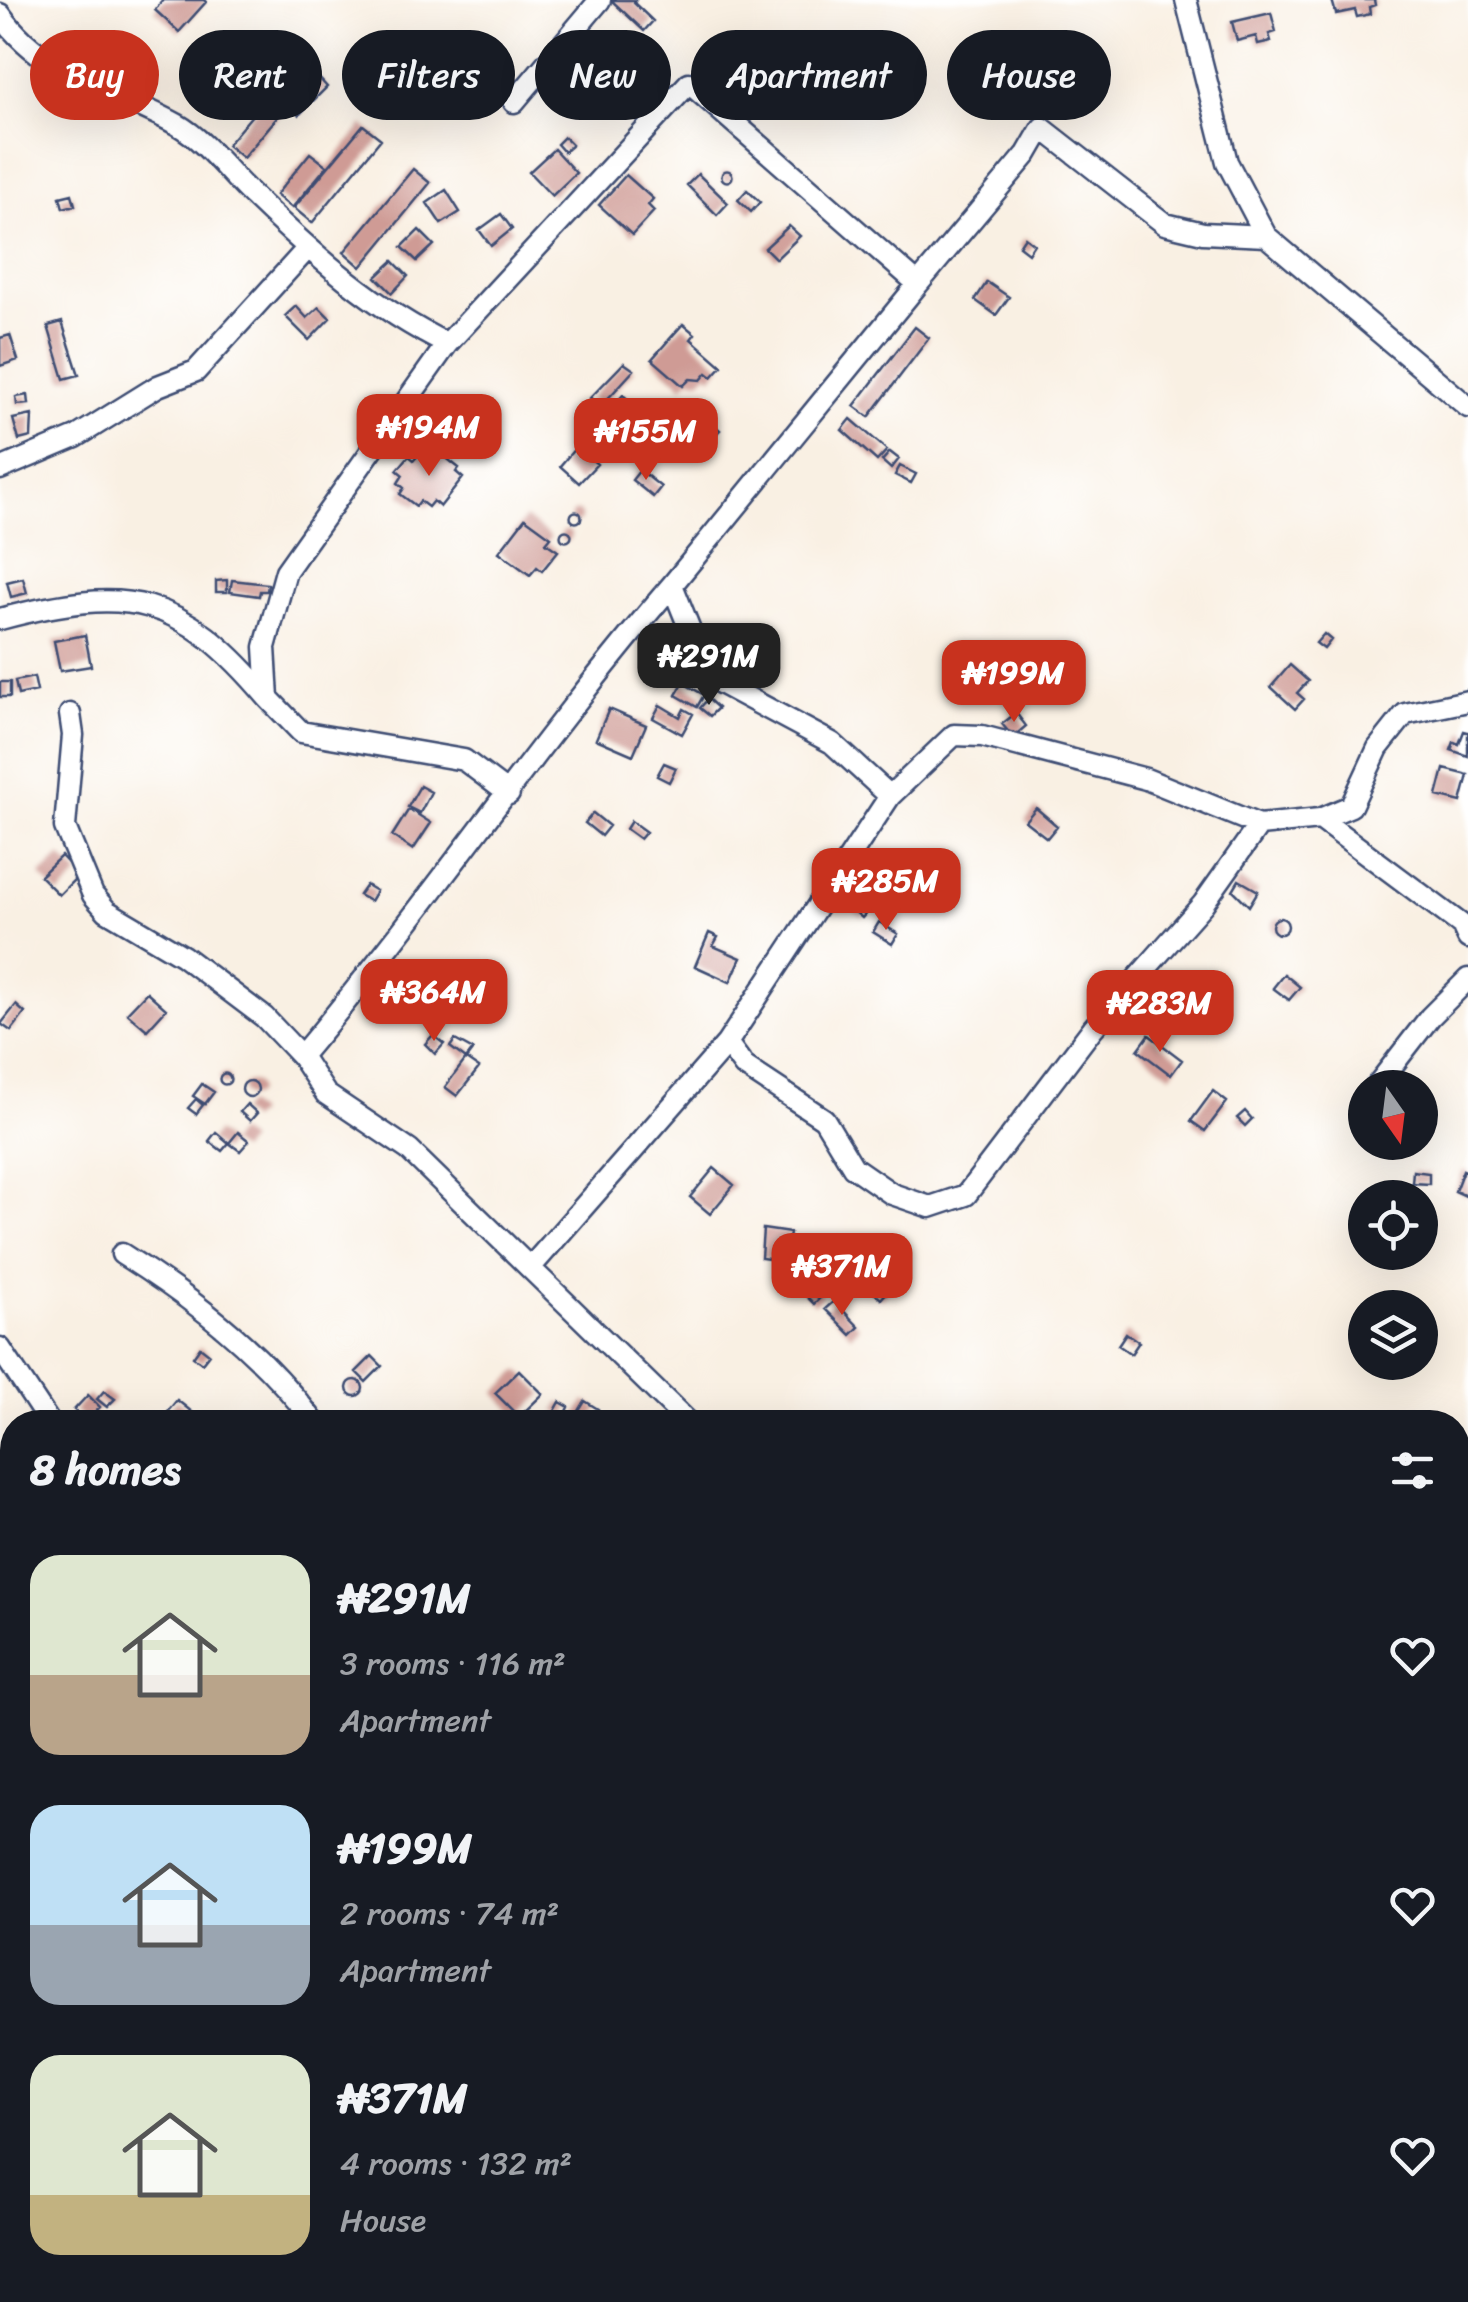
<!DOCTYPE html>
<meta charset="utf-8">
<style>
:root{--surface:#171b24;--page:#20242c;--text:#f1f3f6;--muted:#9ea1a6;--accent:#c8321e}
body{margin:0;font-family:Sriracha,sans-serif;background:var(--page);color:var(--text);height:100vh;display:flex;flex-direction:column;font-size:38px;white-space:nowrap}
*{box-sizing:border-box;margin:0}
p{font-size:32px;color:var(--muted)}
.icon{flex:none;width:55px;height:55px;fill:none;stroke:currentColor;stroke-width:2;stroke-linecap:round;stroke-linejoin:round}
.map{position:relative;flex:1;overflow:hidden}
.sheet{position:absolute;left:0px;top:1410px;width:1470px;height:892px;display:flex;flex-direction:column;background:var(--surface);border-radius:40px 40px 0 0;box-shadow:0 10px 40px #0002}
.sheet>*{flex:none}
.banner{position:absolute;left:30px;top:30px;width:1410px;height:90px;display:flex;gap:20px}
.needle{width:65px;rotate:166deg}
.buttons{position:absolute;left:1348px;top:1070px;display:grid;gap:20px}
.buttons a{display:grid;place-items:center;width:90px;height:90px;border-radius:50%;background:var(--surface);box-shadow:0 10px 40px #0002;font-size:50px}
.price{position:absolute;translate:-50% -85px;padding:0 22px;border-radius:20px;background:var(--accent);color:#fff;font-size:32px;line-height:65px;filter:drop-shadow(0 2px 5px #0008)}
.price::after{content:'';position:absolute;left:50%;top:60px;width:30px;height:22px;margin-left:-15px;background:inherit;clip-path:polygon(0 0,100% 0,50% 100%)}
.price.active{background:#222;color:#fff}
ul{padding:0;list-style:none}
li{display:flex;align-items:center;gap:30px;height:250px;padding:0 30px}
li span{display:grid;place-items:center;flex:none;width:280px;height:200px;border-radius:30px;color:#555}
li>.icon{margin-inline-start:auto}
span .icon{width:120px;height:120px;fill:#fffc;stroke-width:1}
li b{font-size:42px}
h2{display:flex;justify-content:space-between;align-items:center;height:120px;padding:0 30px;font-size:42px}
.chip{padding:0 35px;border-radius:45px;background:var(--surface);box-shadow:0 10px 40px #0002;font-size:35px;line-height:90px}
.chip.active{background:var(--accent);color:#fff}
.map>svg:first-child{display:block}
</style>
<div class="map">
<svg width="1468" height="2302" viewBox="0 0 1468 2302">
<rect width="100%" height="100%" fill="#fff"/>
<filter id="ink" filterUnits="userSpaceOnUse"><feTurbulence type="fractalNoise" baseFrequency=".01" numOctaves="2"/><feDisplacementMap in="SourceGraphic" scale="20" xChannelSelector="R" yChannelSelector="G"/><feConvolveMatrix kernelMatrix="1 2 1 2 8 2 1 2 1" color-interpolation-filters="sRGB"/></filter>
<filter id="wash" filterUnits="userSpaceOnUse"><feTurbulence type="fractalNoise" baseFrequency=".0048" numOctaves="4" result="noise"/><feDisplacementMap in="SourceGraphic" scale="40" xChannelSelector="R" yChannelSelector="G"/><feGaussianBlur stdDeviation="2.25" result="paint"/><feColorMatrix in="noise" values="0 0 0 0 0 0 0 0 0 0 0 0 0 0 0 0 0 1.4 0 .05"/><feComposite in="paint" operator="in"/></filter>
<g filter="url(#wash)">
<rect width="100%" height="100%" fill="#f9f0e3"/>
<g id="blocks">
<path fill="#cf9b95" d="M163,0H204L206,2L179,32L155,10Z
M611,0H636L634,3L653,21L644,31Z
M1332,0H1374L1375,5L1369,7L1370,14L1357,17L1355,10L1336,14Z
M1271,13L1276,32L1269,34L1271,41L1258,44L1256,36L1237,41L1232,22Z
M305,63L327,87L299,115L276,91Z
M264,101L280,114L243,158L227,145Z
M363,125L381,139L312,223L294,208Z
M564,137L572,145L564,152L557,144Z
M554,149L576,173L552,196L529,172Z
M310,153L327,166L292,208L276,195Z
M413,169L430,183L361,267L344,252Z
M721.5 176a5.5 5.5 0 1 1 11 0a5.5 5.5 0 1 1-11 0Z
M698,174L728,203L717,215L687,185Z
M626,175L653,199L648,205L654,211L632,235L599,205Z
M446,190L460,212L441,224L427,203Z
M747,190L760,202L751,212L738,200Z
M72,194L75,205L63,208L60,197Z
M501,214L512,229L491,246L479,230Z
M789,226L800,236L776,259L765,248Z
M419,230L434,245L417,261L402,247Z
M1025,237L1034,244L1028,253L1019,246Z
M393,261L408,276L392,293L376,277Z
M987,282L1009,297L996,315L975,300Z
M296,306L307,318L319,307L330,318L309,340L285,316Z
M62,322L79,375L64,379L48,326Z
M683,324L695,334L691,339L722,366L712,377L707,373L701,380L690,379L683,386L652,359Z
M915,327L929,338L869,417L854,406Z
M10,335L18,360L0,366V338Z
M624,363L634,370L601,406L590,398Z
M28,395L29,404L17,405L16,397Z
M623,395L647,416L609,457L586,436Z
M32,415L31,437L19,440L13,419Z
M708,419L720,430L712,438L700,427Z
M851,419L887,450L877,461L842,430Z
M577,446L597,464L579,483L560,466Z
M435,449L459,468L456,472L463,478L440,507L433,501L428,507L420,501L416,506L400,494L404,488L398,483L403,475L397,470L409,456L414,460L420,453L427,459Z
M890,452L899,459L891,469L882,461Z
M900,466L916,474L911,483L895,475Z
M640,470L661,487L653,497L632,480Z
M570.5 517a5.5 5.5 0 1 1 11 0a5.5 5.5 0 1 1-11 0Z
M525,518L551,537L546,543L558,551L542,571L537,567L530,575L499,552Z
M560.5 536a5.5 5.5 0 1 1 11 0a5.5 5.5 0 1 1-11 0Z
M23,578L27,593L11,597L7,582Z
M227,580V592H216V581Z
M232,580L268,584L267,591H260L259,596L230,592Z
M1324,634L1331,640L1324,649L1316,643Z
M85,635L91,666L60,671L54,641Z
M1290,665L1308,681L1297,693L1304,699L1295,709L1271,687Z
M34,677L37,691L18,695L15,681Z
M0,682H10V697H0Z
M683,683L704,695L697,707L676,695Z
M708,699L718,708L710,716L700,708Z
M660,705L680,717L684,709L693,714L682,734L653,718Z
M609,709L646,725L633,755L596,739Z
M1016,713L1026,726L1013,737L1002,724Z
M1464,731L1468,732V756L1451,750L1454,742L1459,744Z
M664,763L676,768L669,782L657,776Z
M1444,769L1468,775L1461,802L1437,796Z
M420,786L431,792L420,813L408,807Z
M1036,808L1057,826L1047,838L1025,821Z
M409,809L431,823L413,850L392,836Z
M593,813L609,826L601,836L585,823Z
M631,821L646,832L640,839L626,829Z
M61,856L79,875L59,895L40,876Z
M1239,880L1258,891L1249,906L1233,890Z
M366,885L376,891L370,901L359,895Z
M862,903L869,910L862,918L854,911Z
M1272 926a8 8 0 1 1 16 0a8 8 0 1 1-16 0Z
M879,922L898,934L892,944L873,932Z
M709,933L718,937L713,946L741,958L730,982L695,966Z
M1284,974L1300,987L1289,1000L1273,988Z
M147,992L166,1009L147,1030L127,1013Z
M16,1005L25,1013L11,1031L1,1024Z
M433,1035L444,1044L435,1054L425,1044Z
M1149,1035L1182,1060L1171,1075L1138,1050Z
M455,1040L473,1050L466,1059L450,1047Z
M466,1059L479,1068L457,1096L445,1087Z
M219.5 1079a5.5 5.5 0 1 1 11 0a5.5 5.5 0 1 1-11 0Z
M242 1089a8 8 0 1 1 16 0a8 8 0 1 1-16 0Z
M202,1084L214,1092L205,1104L193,1096Z
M1213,1091L1227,1102L1205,1131L1191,1121Z
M196,1099L203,1105L196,1114L188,1108Z
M247,1104L257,1113L250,1121L240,1112Z
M1245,1111L1252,1119L1245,1126L1237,1118Z
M216,1132L229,1143L238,1132L249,1141L240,1151L229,1143L222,1151L209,1141Z
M714,1168L734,1185L710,1214L690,1197Z
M1463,1170L1468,1172V1197L1455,1191Z
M1413,1171L1429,1173V1184L1412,1183Z
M763,1229L790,1233L785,1261L761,1258Z
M800,1272L823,1295L814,1304L791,1281Z
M886,1275L895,1283L881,1299L872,1291Z
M834,1301L859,1327L851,1335L825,1309Z
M1126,1333L1139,1342L1131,1354L1118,1345Z
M200,1347L209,1354L202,1363L193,1357Z
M372,1356L382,1366L366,1382L356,1372Z
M519,1370L543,1394L519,1417L495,1393Z
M347 1388a8 8 0 1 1 16 0a8 8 0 1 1-16 0Z
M104,1391L115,1399L107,1407L97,1399Z
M88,1395L100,1407L87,1421L74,1410Z
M177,1400L192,1412L184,1422H159Z
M585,1401L598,1409L589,1422L576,1416Z
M560,1402L569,1407L565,1416L555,1411Z
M0,1610L11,1618L0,1630Z
M12,1639V1675L0,1658V1651Z
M253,2290H273L274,2295L254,2297Z"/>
</g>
</g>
<g filter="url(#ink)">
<use href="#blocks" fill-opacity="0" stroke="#3c4c72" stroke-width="2.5"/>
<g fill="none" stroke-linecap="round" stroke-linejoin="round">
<defs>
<path id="street" d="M1186,0L1227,162L1266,236L1468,407
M0,14C44,77 116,90 178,125C206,141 231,176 255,198C314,255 373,308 447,344
M514,102L600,0
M0,469L76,437L158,386L196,371L307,249
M672,585L918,284
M0,619C129,585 180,594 268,698
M70,714L73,735L65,827L93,895L107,911L183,956L264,1017L301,1056
M509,794L464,760L301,732L268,698L265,647L286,571L447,344L689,83L918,284L1027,154L1042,128L1165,224L1203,233L1266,236
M1320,819L1462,925L1468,938
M727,1043L744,1066L824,1119L853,1167L892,1194L930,1207L966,1195L1093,1028L1203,904L1259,825
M1375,1088L1430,1017L1468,979
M1363,1121L1365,1115
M122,1254C194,1299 263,1353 314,1422
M530,1268L409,1150L326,1094L301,1056C430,903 542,736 672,585L709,677L832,743L890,796
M0,1348L49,1422
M688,1422L530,1268L727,1043L890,796L954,735L982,736L1146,779L1259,825L1320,819L1351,806L1378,748L1405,714L1468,701
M0,1718L12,1729
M1458,1878L1468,1882
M0,1977L12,1984
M0,2039L12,2042
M626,2290L636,2302
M92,2302L100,2290
M372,2302L373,2290"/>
</defs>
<use href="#street" stroke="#3c4c72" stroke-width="25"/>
<use href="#street" stroke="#fff" stroke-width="20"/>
</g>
</g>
</svg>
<div class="buttons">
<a><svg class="needle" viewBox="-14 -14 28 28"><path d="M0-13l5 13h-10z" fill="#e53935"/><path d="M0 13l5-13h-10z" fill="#9ea1a6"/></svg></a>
<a><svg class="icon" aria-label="locate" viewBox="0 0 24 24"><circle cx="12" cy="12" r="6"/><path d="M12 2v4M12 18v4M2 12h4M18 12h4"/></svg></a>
<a><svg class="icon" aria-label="layers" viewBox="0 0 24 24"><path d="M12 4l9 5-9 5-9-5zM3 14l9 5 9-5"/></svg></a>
</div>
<b class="price" style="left:429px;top:479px">₦194M</b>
<b class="price" style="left:646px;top:483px">₦155M</b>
<b class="price active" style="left:709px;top:708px">₦291M</b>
<b class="price" style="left:1014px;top:725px">₦199M</b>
<b class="price" style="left:886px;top:933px">₦285M</b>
<b class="price" style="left:434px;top:1044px">₦364M</b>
<b class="price" style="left:1160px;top:1055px">₦283M</b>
<b class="price" style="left:842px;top:1318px">₦371M</b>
<div class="banner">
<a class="chip active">Buy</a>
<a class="chip">Rent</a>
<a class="chip">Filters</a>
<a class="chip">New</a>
<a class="chip">Apartment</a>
<a class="chip">House</a>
</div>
<section class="sheet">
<h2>8 homes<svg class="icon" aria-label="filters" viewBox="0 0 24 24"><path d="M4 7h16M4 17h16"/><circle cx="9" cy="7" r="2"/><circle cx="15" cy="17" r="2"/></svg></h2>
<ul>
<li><span style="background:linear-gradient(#dfe7d0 60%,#b9a48a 0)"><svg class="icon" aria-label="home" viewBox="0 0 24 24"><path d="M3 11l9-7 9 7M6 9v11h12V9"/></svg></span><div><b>₦291M</b><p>3 rooms · 116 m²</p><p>Apartment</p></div><svg class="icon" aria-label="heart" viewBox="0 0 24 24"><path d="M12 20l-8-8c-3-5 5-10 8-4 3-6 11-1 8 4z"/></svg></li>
<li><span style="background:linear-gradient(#bfe0f5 60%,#9aa5b1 0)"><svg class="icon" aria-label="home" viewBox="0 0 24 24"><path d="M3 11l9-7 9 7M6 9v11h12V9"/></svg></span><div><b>₦199M</b><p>2 rooms · 74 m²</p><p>Apartment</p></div><svg class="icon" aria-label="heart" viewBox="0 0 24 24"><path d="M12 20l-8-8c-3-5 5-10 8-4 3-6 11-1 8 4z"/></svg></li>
<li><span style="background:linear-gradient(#dfe7d0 70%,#c2b280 0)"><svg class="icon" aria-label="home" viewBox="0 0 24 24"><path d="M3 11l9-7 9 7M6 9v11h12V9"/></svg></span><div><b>₦371M</b><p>4 rooms · 132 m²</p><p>House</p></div><svg class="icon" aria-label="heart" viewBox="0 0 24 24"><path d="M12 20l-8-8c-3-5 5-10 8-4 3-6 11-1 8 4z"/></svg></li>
</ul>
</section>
</div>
